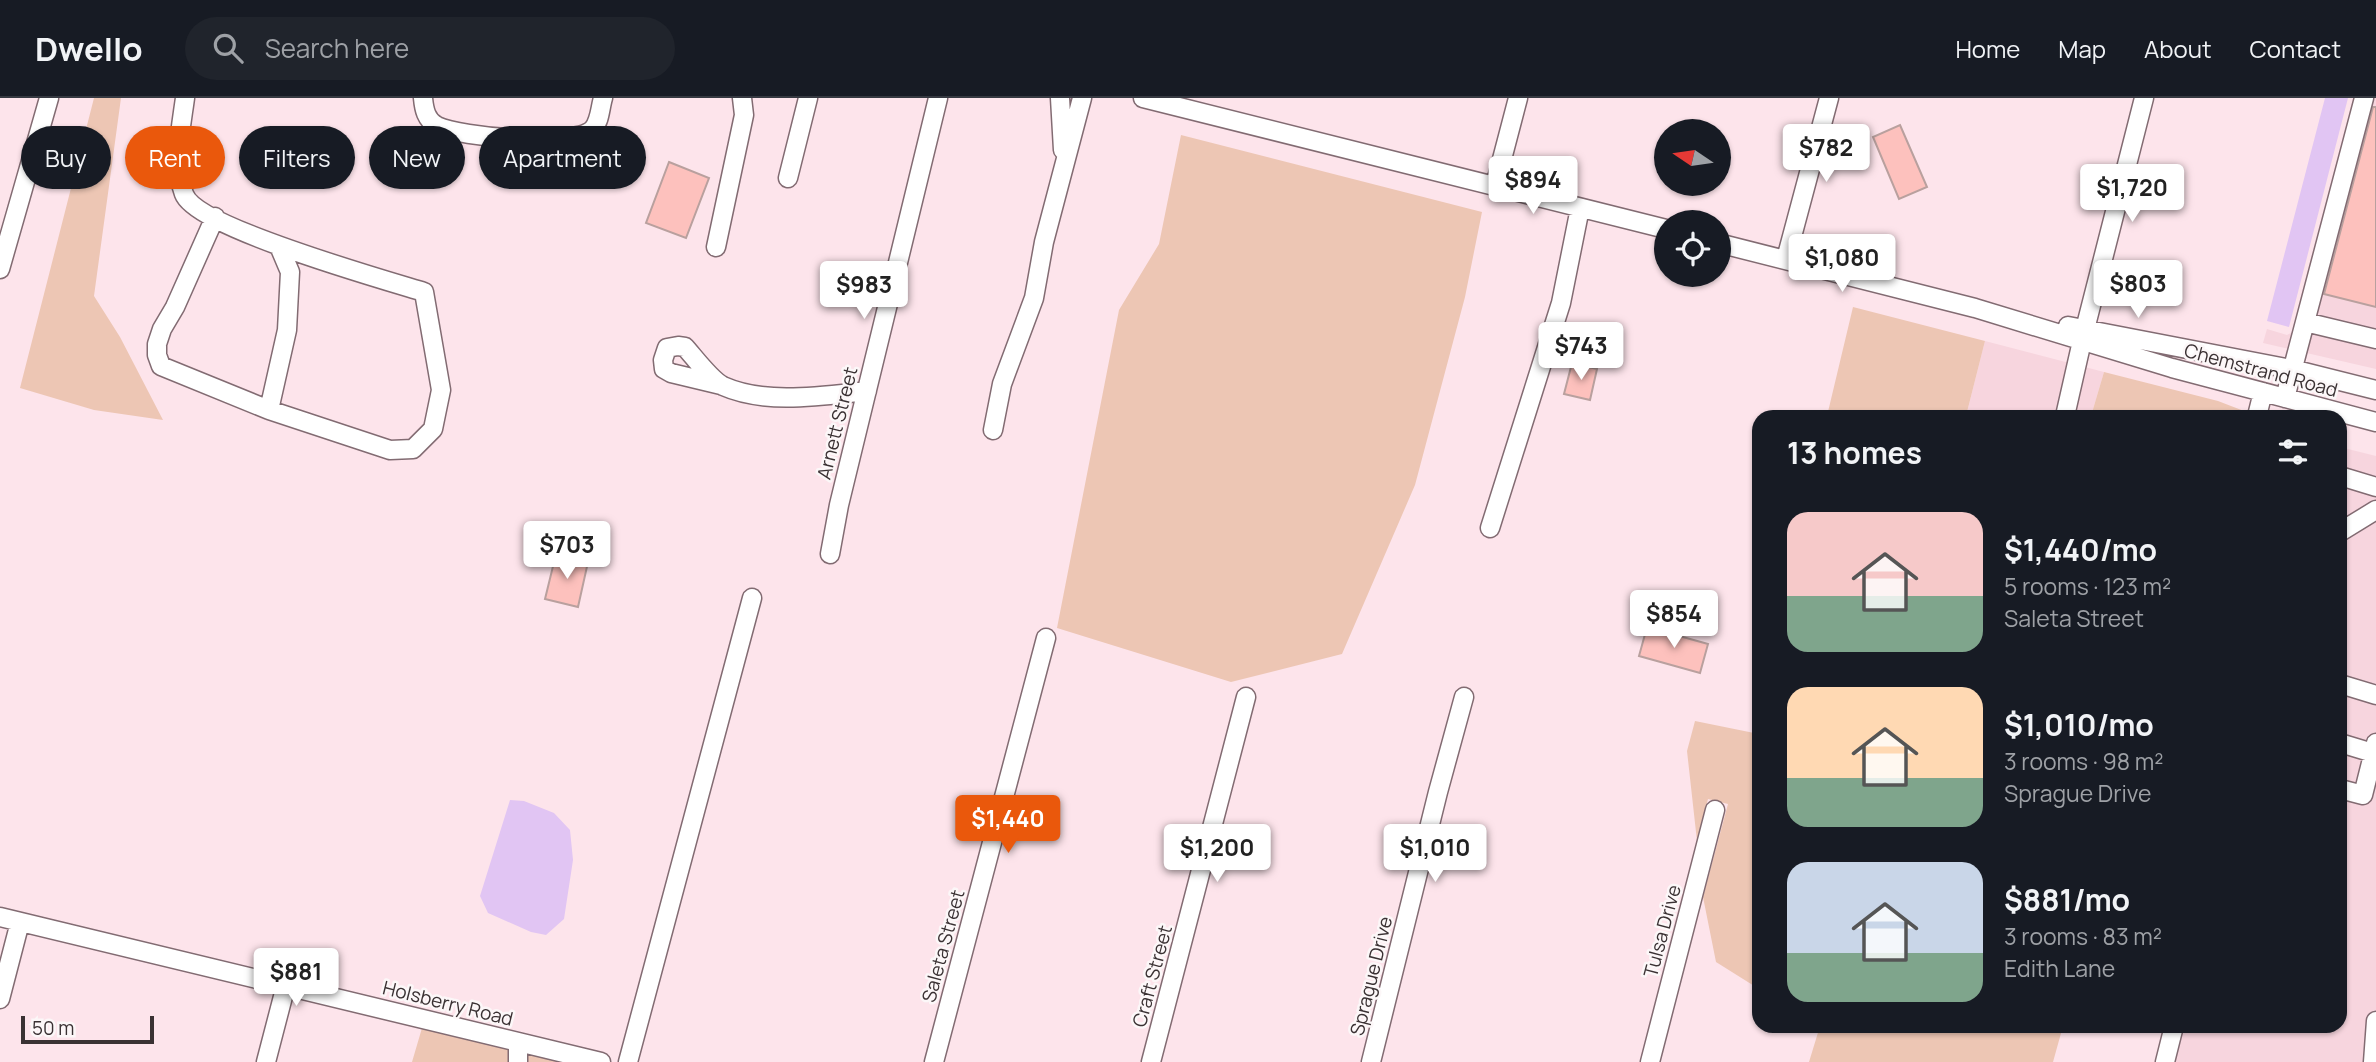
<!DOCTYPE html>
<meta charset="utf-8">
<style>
:root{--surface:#171b24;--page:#20242c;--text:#f1f3f6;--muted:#9ea1a6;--line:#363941;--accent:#ea580c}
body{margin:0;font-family:Manrope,sans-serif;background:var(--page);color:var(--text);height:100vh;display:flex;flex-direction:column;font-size:26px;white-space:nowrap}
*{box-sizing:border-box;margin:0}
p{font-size:23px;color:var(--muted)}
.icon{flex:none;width:38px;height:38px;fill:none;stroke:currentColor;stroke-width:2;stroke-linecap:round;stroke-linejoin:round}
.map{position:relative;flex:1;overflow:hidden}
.side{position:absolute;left:1752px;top:312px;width:595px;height:623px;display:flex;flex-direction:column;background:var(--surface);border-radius:21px;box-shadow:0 2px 5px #0004}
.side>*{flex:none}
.top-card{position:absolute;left:21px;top:28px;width:665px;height:63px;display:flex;gap:14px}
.needle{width:46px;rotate:283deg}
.buttons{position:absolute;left:1654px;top:21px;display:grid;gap:14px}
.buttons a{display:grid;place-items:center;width:77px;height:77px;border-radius:50%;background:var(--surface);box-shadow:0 2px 5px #0004;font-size:35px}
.scale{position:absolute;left:21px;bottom:18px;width:133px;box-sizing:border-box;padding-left:7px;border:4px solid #3a3133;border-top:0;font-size:19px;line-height:24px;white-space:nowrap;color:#3a3133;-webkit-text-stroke:5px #fcf7f8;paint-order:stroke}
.price{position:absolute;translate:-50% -60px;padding:0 16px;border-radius:7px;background:#fff;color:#222;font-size:23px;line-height:46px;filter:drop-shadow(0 2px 4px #0008)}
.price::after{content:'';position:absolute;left:50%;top:42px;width:21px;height:16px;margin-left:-10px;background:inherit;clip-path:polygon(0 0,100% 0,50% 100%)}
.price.active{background:var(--accent);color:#fff}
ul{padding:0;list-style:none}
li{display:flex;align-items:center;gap:21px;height:175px;padding:0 35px}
li span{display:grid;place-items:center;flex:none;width:196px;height:140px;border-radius:21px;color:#555}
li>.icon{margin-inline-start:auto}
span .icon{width:84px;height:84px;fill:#fffc;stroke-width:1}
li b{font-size:30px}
h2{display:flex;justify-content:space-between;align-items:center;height:84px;padding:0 35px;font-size:30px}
.chip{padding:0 24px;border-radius:32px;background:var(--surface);box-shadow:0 2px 5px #0004;font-size:24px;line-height:63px}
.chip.active{background:var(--accent);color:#fff}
header{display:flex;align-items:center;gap:42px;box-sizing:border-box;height:98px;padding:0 35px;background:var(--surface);border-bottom:2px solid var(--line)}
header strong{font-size:33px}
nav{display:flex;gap:38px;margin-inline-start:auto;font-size:24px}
.search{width:490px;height:63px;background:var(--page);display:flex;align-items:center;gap:18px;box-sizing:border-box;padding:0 24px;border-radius:38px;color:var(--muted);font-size:26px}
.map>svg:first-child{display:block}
</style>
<header>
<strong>Dwello</strong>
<div class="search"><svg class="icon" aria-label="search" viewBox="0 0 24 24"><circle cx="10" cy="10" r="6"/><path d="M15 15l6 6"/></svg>Search here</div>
<nav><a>Home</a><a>Map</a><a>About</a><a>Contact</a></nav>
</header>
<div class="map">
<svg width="2376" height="964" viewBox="0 0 2376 964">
<rect width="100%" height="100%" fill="#fde4eb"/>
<path fill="#f7d5de" d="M2357,0H2376V271L2263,245L2267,231L2287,237L2298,231Z
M1985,243L2104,274L2091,318H1966Z
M2340,349L2376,358V964H2175L2184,928H2340Z"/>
<path fill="#edc6b4" d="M94,0H121L94,198L120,239L163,322L94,312L20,290Z
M1181,37L1482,114L1465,199L1415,387L1342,556L1231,584L1057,530L1119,212L1159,146Z
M1853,209L1985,243L1966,318H1827Z
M2104,274L2218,303L2244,313L2242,318H2091Z
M1695,623L1759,636V891L1716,864L1703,799L1728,706L1708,701L1697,743L1687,653Z
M1820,928H2063L2053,964H1809Z
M422,930L564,964H412Z"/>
<path fill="#e1c5f3" d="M2325,0H2348L2289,229L2267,223Z
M510,702L524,703L554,715L570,732L573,762L564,821L546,837L531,834L488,815L480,798Z"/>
<path fill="#fdc1bd" stroke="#b9a09e" stroke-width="2" d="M2373,9H2376V209L2324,196Z
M1900,27L1927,89L1899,101L1873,39Z
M669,64L709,80L686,140L646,125Z
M1572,265L1597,271L1590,302L1564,296Z
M556,456L588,464L578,509L545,501Z
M1647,529L1708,546L1700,575L1639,558Z"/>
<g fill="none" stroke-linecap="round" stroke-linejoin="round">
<defs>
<path id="minor" d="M185,0C181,30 173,66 184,96C196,129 385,182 424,194L441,292L433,331L413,351L390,352L269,312L287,232L290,174L279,148
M423,0C424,11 426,22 437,28C460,39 575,50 593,31C600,23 600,10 603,0
M1060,0L1063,52
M1143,0L1666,131
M788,80L808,0
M1495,88L1518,0
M215,119L175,209L162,231L157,246V257L161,268L269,312
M1718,145L1975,210L2172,270L2376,324
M716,149L744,17L742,0
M1786,161L1829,0
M0,171L49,0
M2305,224L2376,241
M2068,228L2296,272L2376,292
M721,287L671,275L664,271L663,262L667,250L678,248L685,249C694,259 711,282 723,288C766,307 821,298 867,293
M2285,300L2364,0
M2065,318L2082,243L2144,0
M2257,318L2263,294
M993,332L1002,286L1034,200L1044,144L1082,0
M2340,378L2376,389
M1490,430L1561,205L1580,110
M2340,434L2376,412
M830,456L839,407L938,0
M2340,586L2376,597
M2340,645L2373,655
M2340,691L2363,697L2376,645
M0,819L601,964
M0,901L20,824
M518,944V964
M266,964L286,887
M628,964L752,500
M934,964L1046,540
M1151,964L1246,599
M1371,964L1438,694L1464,599
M1650,964L1715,712
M2165,964L2174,928
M2373,964L2376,923"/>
</defs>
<use href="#minor" stroke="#826b72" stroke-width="21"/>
<use href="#minor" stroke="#fff" stroke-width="18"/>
</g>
<g text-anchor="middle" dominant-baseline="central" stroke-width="5" stroke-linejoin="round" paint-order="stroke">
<g font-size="19" fill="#3a3133" stroke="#fcf7f8">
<text transform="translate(2261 272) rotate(15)">Chemstrand Road</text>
<text transform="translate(837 325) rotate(-76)">Arnett Street</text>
<text transform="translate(1662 833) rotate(-75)">Tulsa Drive</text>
<text transform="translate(943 848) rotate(-75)">Saleta Street</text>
<text transform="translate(1152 878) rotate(-75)">Craft Street</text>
<text transform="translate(1371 878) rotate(-76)">Sprague Drive</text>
<text transform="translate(448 905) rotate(14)">Holsberry Road</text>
</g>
</g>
</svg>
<div class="buttons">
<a><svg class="needle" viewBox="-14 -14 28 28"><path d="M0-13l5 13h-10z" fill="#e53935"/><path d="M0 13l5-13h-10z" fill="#9ea1a6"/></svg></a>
<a><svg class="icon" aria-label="locate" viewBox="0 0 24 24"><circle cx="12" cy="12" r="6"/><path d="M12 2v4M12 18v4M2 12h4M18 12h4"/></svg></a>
</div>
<div class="scale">50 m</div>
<b class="price" style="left:1826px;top:86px">$782</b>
<b class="price" style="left:1533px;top:118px">$894</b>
<b class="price" style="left:2132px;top:126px">$1,720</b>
<b class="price" style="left:1842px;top:196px">$1,080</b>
<b class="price" style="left:2138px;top:222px">$803</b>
<b class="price" style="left:864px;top:223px">$983</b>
<b class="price" style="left:1581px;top:284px">$743</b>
<b class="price" style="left:567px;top:483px">$703</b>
<b class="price" style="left:1674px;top:552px">$854</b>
<b class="price active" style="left:1008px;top:757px">$1,440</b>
<b class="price" style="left:1217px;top:786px">$1,200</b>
<b class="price" style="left:1435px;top:786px">$1,010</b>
<b class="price" style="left:296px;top:910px">$881</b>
<div class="top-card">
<a class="chip">Buy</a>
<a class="chip active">Rent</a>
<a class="chip">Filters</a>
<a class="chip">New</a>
<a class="chip">Apartment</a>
</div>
<section class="side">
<h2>13 homes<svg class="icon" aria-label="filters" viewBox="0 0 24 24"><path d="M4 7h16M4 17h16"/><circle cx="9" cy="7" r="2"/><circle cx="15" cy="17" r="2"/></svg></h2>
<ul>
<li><span style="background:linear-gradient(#f6c9c9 60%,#7fa58c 0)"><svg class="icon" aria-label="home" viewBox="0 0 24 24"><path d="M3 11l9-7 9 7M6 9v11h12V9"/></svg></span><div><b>$1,440/mo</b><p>5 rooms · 123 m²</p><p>Saleta Street</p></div></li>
<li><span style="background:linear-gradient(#ffd9b3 65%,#7fa58c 0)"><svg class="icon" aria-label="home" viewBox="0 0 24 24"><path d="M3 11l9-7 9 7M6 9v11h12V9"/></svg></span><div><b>$1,010/mo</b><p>3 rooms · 98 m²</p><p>Sprague Drive</p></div></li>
<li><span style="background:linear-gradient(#c9d6e8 65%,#7fa58c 0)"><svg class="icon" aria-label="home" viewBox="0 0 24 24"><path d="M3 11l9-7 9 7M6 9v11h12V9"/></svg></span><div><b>$881/mo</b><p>3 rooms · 83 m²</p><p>Edith Lane</p></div></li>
</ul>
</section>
</div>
